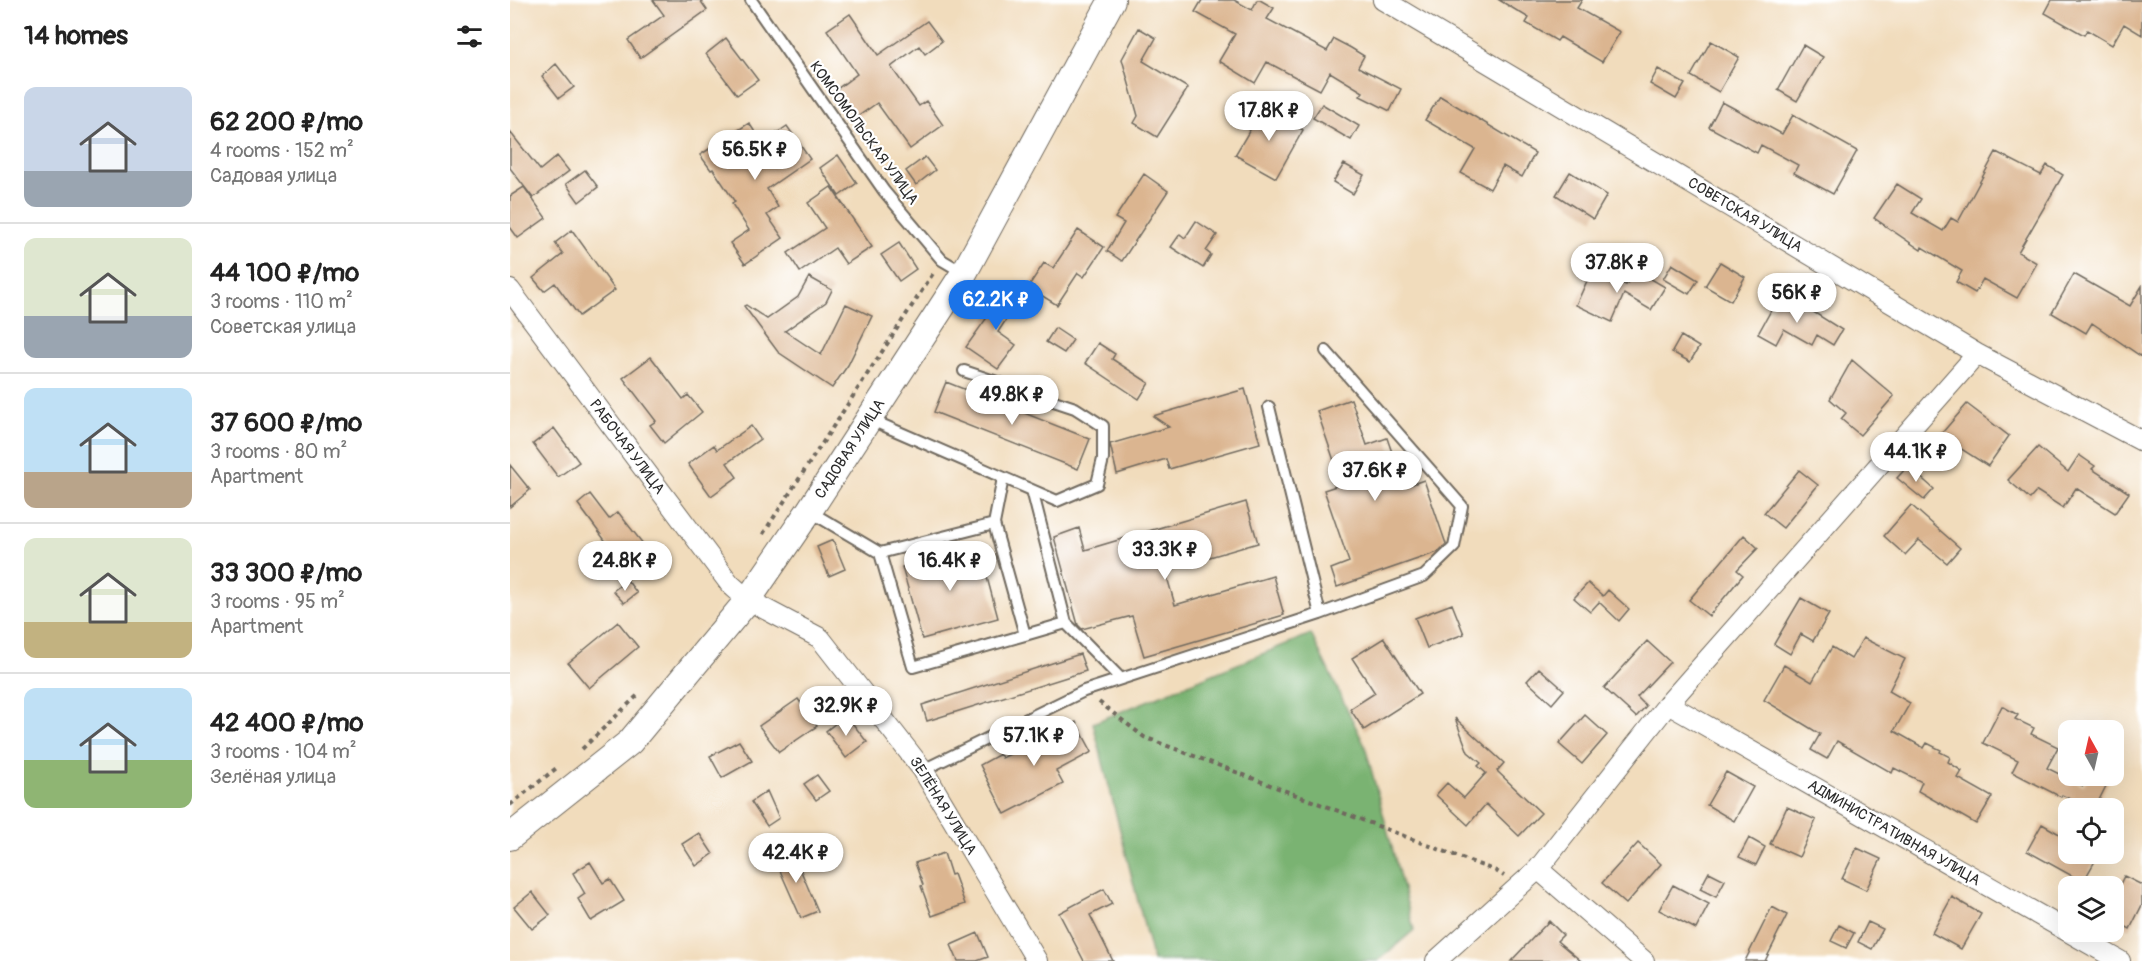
<!DOCTYPE html>
<meta charset="utf-8">
<style>
:root{--surface:#fff;--page:#f6f6f6;--text:#222;--muted:#767676;--line:#e0e0e0;--accent:#1a73e8}
body{margin:0;font-family:Pangolin,sans-serif;background:var(--page);color:var(--text);height:100vh;display:flex;flex-direction:column;font-size:22px;white-space:nowrap}
*{box-sizing:border-box;margin:0}
p{font-size:20px;color:var(--muted)}
.icon{flex:none;width:33px;height:33px;fill:none;stroke:currentColor;stroke-width:2;stroke-linecap:round;stroke-linejoin:round}
.map{position:relative;flex:1;overflow:hidden}
.side{display:flex;flex-direction:column;background:var(--surface);width:510px}
.side>*{flex:none}
.needle{width:39px;rotate:352deg}
.tools{position:absolute;left:1548px;top:720px;display:grid;gap:12px}
.tools a{display:grid;place-items:center;width:66px;height:66px;border-radius:12px;background:var(--surface);box-shadow:0 6px 24px #0002;font-size:30px}
.price{position:absolute;translate:-50% -51px;padding:0 14px;border-radius:21px;background:#fff;color:#222;font-size:20px;line-height:39px;filter:drop-shadow(0 2px 3px #0008)}
.price::after{content:'';position:absolute;left:50%;top:36px;width:18px;height:14px;margin-left:-9px;background:inherit;clip-path:polygon(0 0,100% 0,50% 100%)}
.price.selected{background:var(--accent);color:#fff}
ul{padding:0;list-style:none}
li{display:flex;align-items:center;gap:18px;height:150px;padding:0 24px}
li+li{border-top:2px solid var(--line)}
li span{display:grid;place-items:center;flex:none;width:168px;height:120px;border-radius:12px;color:#555}
li>.icon{margin-inline-start:auto}
span .icon{width:72px;height:72px;fill:#fffc;stroke-width:1}
li b{font-size:26px}
h2{display:flex;justify-content:space-between;align-items:center;height:72px;padding:0 24px;font-size:26px}
main{display:flex;flex:1;min-height:0}
.map>svg:first-child{display:block}
</style>
<main>
<section class="side">
<h2>14 homes<svg class="icon" aria-label="filters" viewBox="0 0 24 24"><path d="M4 7h16M4 17h16"/><circle cx="9" cy="7" r="2"/><circle cx="15" cy="17" r="2"/></svg></h2>
<ul>
<li><span style="background:linear-gradient(#c9d6e8 70%,#9aa5b1 0)"><svg class="icon" aria-label="home" viewBox="0 0 24 24"><path d="M3 11l9-7 9 7M6 9v11h12V9"/></svg></span><div><b>62 200 ₽/mo</b><p>4 rooms · 152 m²</p><p>Садовая улица</p></div></li>
<li><span style="background:linear-gradient(#dfe7d0 65%,#9aa5b1 0)"><svg class="icon" aria-label="home" viewBox="0 0 24 24"><path d="M3 11l9-7 9 7M6 9v11h12V9"/></svg></span><div><b>44 100 ₽/mo</b><p>3 rooms · 110 m²</p><p>Советская улица</p></div></li>
<li><span style="background:linear-gradient(#bfe0f5 70%,#b9a48a 0)"><svg class="icon" aria-label="home" viewBox="0 0 24 24"><path d="M3 11l9-7 9 7M6 9v11h12V9"/></svg></span><div><b>37 600 ₽/mo</b><p>3 rooms · 80 m²</p><p>Apartment</p></div></li>
<li><span style="background:linear-gradient(#dfe7d0 70%,#c2b280 0)"><svg class="icon" aria-label="home" viewBox="0 0 24 24"><path d="M3 11l9-7 9 7M6 9v11h12V9"/></svg></span><div><b>33 300 ₽/mo</b><p>3 rooms · 95 m²</p><p>Apartment</p></div></li>
<li><span style="background:linear-gradient(#bfe0f5 60%,#8fb573 0)"><svg class="icon" aria-label="home" viewBox="0 0 24 24"><path d="M3 11l9-7 9 7M6 9v11h12V9"/></svg></span><div><b>42 400 ₽/mo</b><p>3 rooms · 104 m²</p><p>Зелёная улица</p></div></li>
</ul>
</section>
<div class="map">
<svg width="1632" height="961" viewBox="0 0 1632 961">
<rect width="100%" height="100%" fill="#fff"/>
<filter id="ink" filterUnits="userSpaceOnUse"><feTurbulence type="fractalNoise" baseFrequency=".0167" numOctaves="2"/><feDisplacementMap in="SourceGraphic" scale="12" xChannelSelector="R" yChannelSelector="G"/><feConvolveMatrix kernelMatrix="1 2 1 2 8 2 1 2 1" color-interpolation-filters="sRGB"/></filter>
<filter id="wash" filterUnits="userSpaceOnUse"><feTurbulence type="fractalNoise" baseFrequency=".008" numOctaves="4" result="noise"/><feDisplacementMap in="SourceGraphic" scale="24" xChannelSelector="R" yChannelSelector="G"/><feGaussianBlur stdDeviation="1.35" result="paint"/><feColorMatrix in="noise" values="0 0 0 0 0 0 0 0 0 0 0 0 0 0 0 0 0 1.4 0 .05"/><feComposite in="paint" operator="in"/></filter>
<g filter="url(#wash)">
<rect width="100%" height="100%" fill="#f1dcbc"/>
<path fill="#7ab372" stroke="#526f4e" stroke-width="1.5" d="M801,634L855,746L904,930L868,961H643L583,723Z"/>
<g id="blocks">
<path fill="#dbb590" d="M143,0H190L197,10L130,58L118,40L154,15Z
M692,0H724L742,10L747,0H750L764,8L757,19L817,51L824,39L841,48L854,56L848,67L891,89L880,111L850,96L853,92L820,72L810,90L757,62L745,83L709,61L725,34L685,12Z
M989,0H1072L1067,8L1110,32L1092,62L1050,37L1047,41L1016,23L1019,18Z
M1542,0H1632V35L1614,24L1602,45L1577,30L1574,35L1535,13Z
M340,14L368,55L417,21L432,41L415,54L409,46L381,67L409,106L416,101L433,125L400,149L367,103L347,117L327,89L347,74L317,30Z
M629,28L646,38L633,61L678,88L647,137L624,123L628,116L612,59Z
M216,38L248,80L227,95L196,54Z
M1201,41L1229,57L1209,92L1181,76Z
M1293,45L1313,57L1287,101L1268,90Z
M46,64L64,87L49,98L32,76Z
M1148,69L1175,84L1166,99L1140,84Z
M930,96L1025,153L1012,177L993,166L980,189L951,173L965,149L915,120Z
M1212,102L1272,134L1283,115L1347,151L1323,194L1284,173L1288,165L1251,145L1247,153L1199,127Z
M812,104L849,126L841,140L803,118Z
M754,106L793,130L766,178L725,155Z
M239,123L252,143L277,126L300,159L257,189L268,207L257,215L273,238L235,264L220,243L239,230L222,204L225,202L203,169L201,170L190,155Z
M0,132L30,170L47,156L59,171L23,198L0,168Z
M1486,152L1531,175L1537,165L1553,175L1508,252L1527,263L1507,298L1473,279L1465,293L1446,282L1452,271L1412,247L1411,250L1364,218L1387,184L1411,199L1402,213L1433,231L1441,218L1448,222Z
M328,155L347,183L329,196L310,168Z
M415,157L425,170L406,185L396,171Z
M834,164L854,175L843,194L823,182Z
M75,170L88,187L69,202L56,184Z
M1060,172L1097,195L1083,219L1046,195Z
M634,174L658,191L612,261L597,251L614,223L605,218Z
M14,187L36,218L8,238L0,227V196Z
M321,187L362,247L336,264L325,248L290,272L278,253L315,228L298,203Z
M686,221L707,235L696,251L701,255L693,268L661,247L670,234L675,238Z
M62,230L105,290L69,316L45,283L34,291L23,278L53,254L45,243Z
M568,230L594,247L574,277L568,273L547,305L518,287L534,263L543,268Z
M389,243L406,269L389,281L371,255Z
M1210,262L1235,277L1221,301L1195,286Z
M1162,264L1188,280L1179,294L1153,279Z
M1082,270L1116,285L1126,270L1155,287L1141,310L1114,294L1102,322L1066,305Z
M1564,274L1620,306L1632,286V357L1582,323L1576,333L1542,313Z
M299,277L322,290L316,302L275,331L311,355L336,304L362,316L338,365L322,388L268,352L234,306L236,305L257,319L288,297Z
M500,285L513,294L488,332L506,345L488,369L456,347Z
M1269,296L1292,309L1294,306L1332,330L1323,345L1307,335L1302,345L1274,329L1266,344L1248,334Z
M545,328L563,340L554,353L536,342Z
M1171,336L1189,347L1180,362L1162,352Z
M588,343L605,354L602,359L639,383L629,399L575,363Z
M141,357L173,399L178,395L192,412L154,443L140,425L146,421L113,378Z
M1342,360L1384,396L1350,435L1331,419L1336,413L1320,399Z
M436,382L580,439L568,469L424,412Z
M735,389L750,443L659,469L656,459L607,474L600,444L659,427L643,416Z
M841,399L857,445L877,438L894,487L914,480L936,544L928,552L827,587L821,569L839,562L814,490L832,484L807,411Z
M1457,404L1499,436L1478,466L1445,445L1432,433Z
M241,426L250,439L217,463L227,477L201,496L178,464L204,445L207,450Z
M44,428L69,462L48,477L23,444Z
M1528,447L1558,472L1569,455L1585,466L1582,469L1619,493L1605,513L1566,488L1553,508L1527,491L1520,499L1498,480Z
M0,465L20,490L0,507Z
M1398,466L1424,489L1414,500L1387,478Z
M1289,470L1308,485L1273,528L1254,513Z
M80,494L99,519L108,512L134,545L111,562L68,504Z
M736,502L748,543L655,570L665,605L763,576L774,615L634,656L622,616L572,629L568,625L544,537L569,528L575,550Z
M1401,505L1450,548L1437,563L1409,540L1395,555L1374,536Z
M1234,535L1248,548L1227,570L1233,575L1199,616L1179,600Z
M323,540L335,569L319,576L307,547Z
M468,544L488,618L412,639L392,567Z
M117,580L127,593L114,603L103,591Z
M1078,583L1093,596L1098,590L1119,609L1109,621L1089,602L1080,612L1064,598Z
M1291,598L1319,614L1303,641L1291,634L1280,654L1264,644Z
M942,604L954,634L917,648L905,618Z
M108,622L128,647L79,688L58,663Z
M874,638L910,694L854,730L840,709L865,693L842,658Z
M1353,638L1395,659L1379,691L1400,703L1384,731L1414,748L1417,743L1431,750L1430,752L1440,757L1438,762L1452,771L1448,778L1482,797L1466,824L1408,791L1412,782L1384,768L1382,773L1327,741L1317,759L1301,750L1310,734L1254,700L1274,665L1302,682L1322,647L1341,659Z
M1137,641L1160,662L1127,697L1136,706L1126,717L1094,688Z
M570,654L576,671L417,721L412,705Z
M1029,668L1054,690L1042,704L1017,681Z
M288,699L307,726L269,752L249,726Z
M1492,706L1508,715L1505,719L1524,728L1521,734L1548,747L1537,768L1573,786L1579,776H1584L1598,782L1585,808H1578L1552,795L1551,797L1502,772L1508,760L1473,743Z
M336,715L357,742L336,758L316,731Z
M1075,715L1097,735L1072,764L1049,744Z
M945,718L994,763L987,771L1031,813L1009,836L976,804L958,825L926,795L937,783L954,798L976,773L968,766L971,763L958,752Z
M566,722L582,752L546,771L553,784L495,814L470,765L490,754L492,758Z
M229,741L242,761L212,778L200,756Z
M1216,772L1243,787L1224,821L1197,805Z
M307,775L319,791L306,800L294,784Z
M257,791L269,818L257,826L241,802Z
M1277,807L1306,820L1289,857L1260,844Z
M1532,824L1558,839V854H1589L1573,882L1517,851Z
M189,833L203,854L186,866L172,844Z
M1239,838L1255,847L1246,865L1229,857Z
M1128,843L1151,864L1116,904L1092,883Z
M1347,848L1371,859L1356,890L1332,879Z
M282,850L308,911L291,918L264,857Z
M434,853L441,875L444,874L455,904L422,916L411,886L413,885L405,863Z
M80,862L93,883L100,879L114,901L81,921L68,899L75,894L63,873Z
M1199,872L1215,880L1206,897L1190,889Z
M1614,876L1632,885V905L1620,929L1604,920V897Z
M1163,885L1199,904L1186,929L1149,910Z
M594,889L602,904L580,915L603,961H574L549,913Z
M22,892L40,915L22,929L4,907Z
M1442,897L1471,914L1451,949L1422,933Z
M1262,907L1277,915L1265,939H1266L1255,961H1235Z
M1039,921L1053,935L1047,941L1071,961H1001Z
M1358,922L1373,929L1362,949L1348,942Z
M1329,925L1344,933L1336,948L1321,941Z
M468,933L478,957L467,961H448L441,945Z"/>
</g>
</g>
<g filter="url(#ink)">
<use href="#blocks" fill-opacity="0" stroke="#70695e" stroke-width="1.5"/>
<g fill="none" stroke-linecap="round" stroke-linejoin="round">
<defs>
<path id="service" d="M241,0L374,191L432,260L454,273
M759,407L810,614
M359,419L547,501L587,484L593,459V426L565,408L454,371
M299,511L370,553L484,524
M370,553L403,667L515,635L484,524L493,478
M556,623L611,679
M515,635L556,623L522,490
M413,770L574,691L810,614L914,576L944,547L952,506L816,351"/>
<path id="minor" d="M873,0L1467,354L1632,441
M0,290L220,584L238,600L310,638L413,770L527,961
M1158,704L1610,961
M1028,869L1134,961
M926,961L1028,869L1158,704L1467,354"/>
<path id="tertiary" d="M0,837L120,742L238,600L299,511L454,273L602,0"/>
</defs>
<use href="#service" stroke="#70695e" stroke-width="14"/>
<use href="#minor" stroke="#70695e" stroke-width="22"/>
<use href="#tertiary" stroke="#70695e" stroke-width="28"/>
<path stroke="#70695e" stroke-width="4" stroke-dasharray="4.5 4.5" stroke-linecap="butt" d="M253,534L424,272
M589,702L634,737L986,871L994,876
M72,749L129,694
M0,805L49,766"/>
<use href="#service" stroke="#fff" stroke-width="10"/>
<use href="#minor" stroke="#fff" stroke-width="20"/>
<use href="#tertiary" stroke="#fff" stroke-width="26"/>
</g>
</g>
<g text-anchor="middle" dominant-baseline="central" stroke-width="4.5" stroke-linejoin="round" paint-order="stroke">
<g font-size="15" fill="#2b2b2b" stroke="#fff">
<text transform="translate(354 133) rotate(54)">КОМСОМОЛЬСКАЯ УЛИЦА</text>
<text transform="translate(1235 215) rotate(31)">СОВЕТСКАЯ УЛИЦА</text>
<text transform="translate(117 447) rotate(53)">РАБОЧАЯ УЛИЦА</text>
<text transform="translate(340 449) rotate(-57)">САДОВАЯ УЛИЦА</text>
<text transform="translate(433 806) rotate(58)">ЗЕЛЁНАЯ УЛИЦА</text>
<text transform="translate(1384 833) rotate(30)">АДМИНИСТРАТИВНАЯ УЛИЦА</text>
</g>
</g>
</svg>
<div class="tools">
<a><svg class="needle" viewBox="-14 -14 28 28"><path d="M0-13l5 13h-10z" fill="#e53935"/><path d="M0 13l5-13h-10z" fill="#767676"/></svg></a>
<a><svg class="icon" aria-label="locate" viewBox="0 0 24 24"><circle cx="12" cy="12" r="6"/><path d="M12 2v4M12 18v4M2 12h4M18 12h4"/></svg></a>
<a><svg class="icon" aria-label="layers" viewBox="0 0 24 24"><path d="M12 4l9 5-9 5-9-5zM3 14l9 5 9-5"/></svg></a>
</div>
<b class="price" style="left:759px;top:142px">17.8K ₽</b>
<b class="price" style="left:245px;top:181px">56.5K ₽</b>
<b class="price" style="left:1107px;top:294px">37.8K ₽</b>
<b class="price" style="left:1287px;top:324px">56K ₽</b>
<b class="price selected" style="left:486px;top:331px">62.2K ₽</b>
<b class="price" style="left:502px;top:426px">49.8K ₽</b>
<b class="price" style="left:1406px;top:483px">44.1K ₽</b>
<b class="price" style="left:865px;top:502px">37.6K ₽</b>
<b class="price" style="left:655px;top:581px">33.3K ₽</b>
<b class="price" style="left:115px;top:592px">24.8K ₽</b>
<b class="price" style="left:440px;top:592px">16.4K ₽</b>
<b class="price" style="left:336px;top:737px">32.9K ₽</b>
<b class="price" style="left:524px;top:767px">57.1K ₽</b>
<b class="price" style="left:286px;top:884px">42.4K ₽</b>
</div>
</main>
